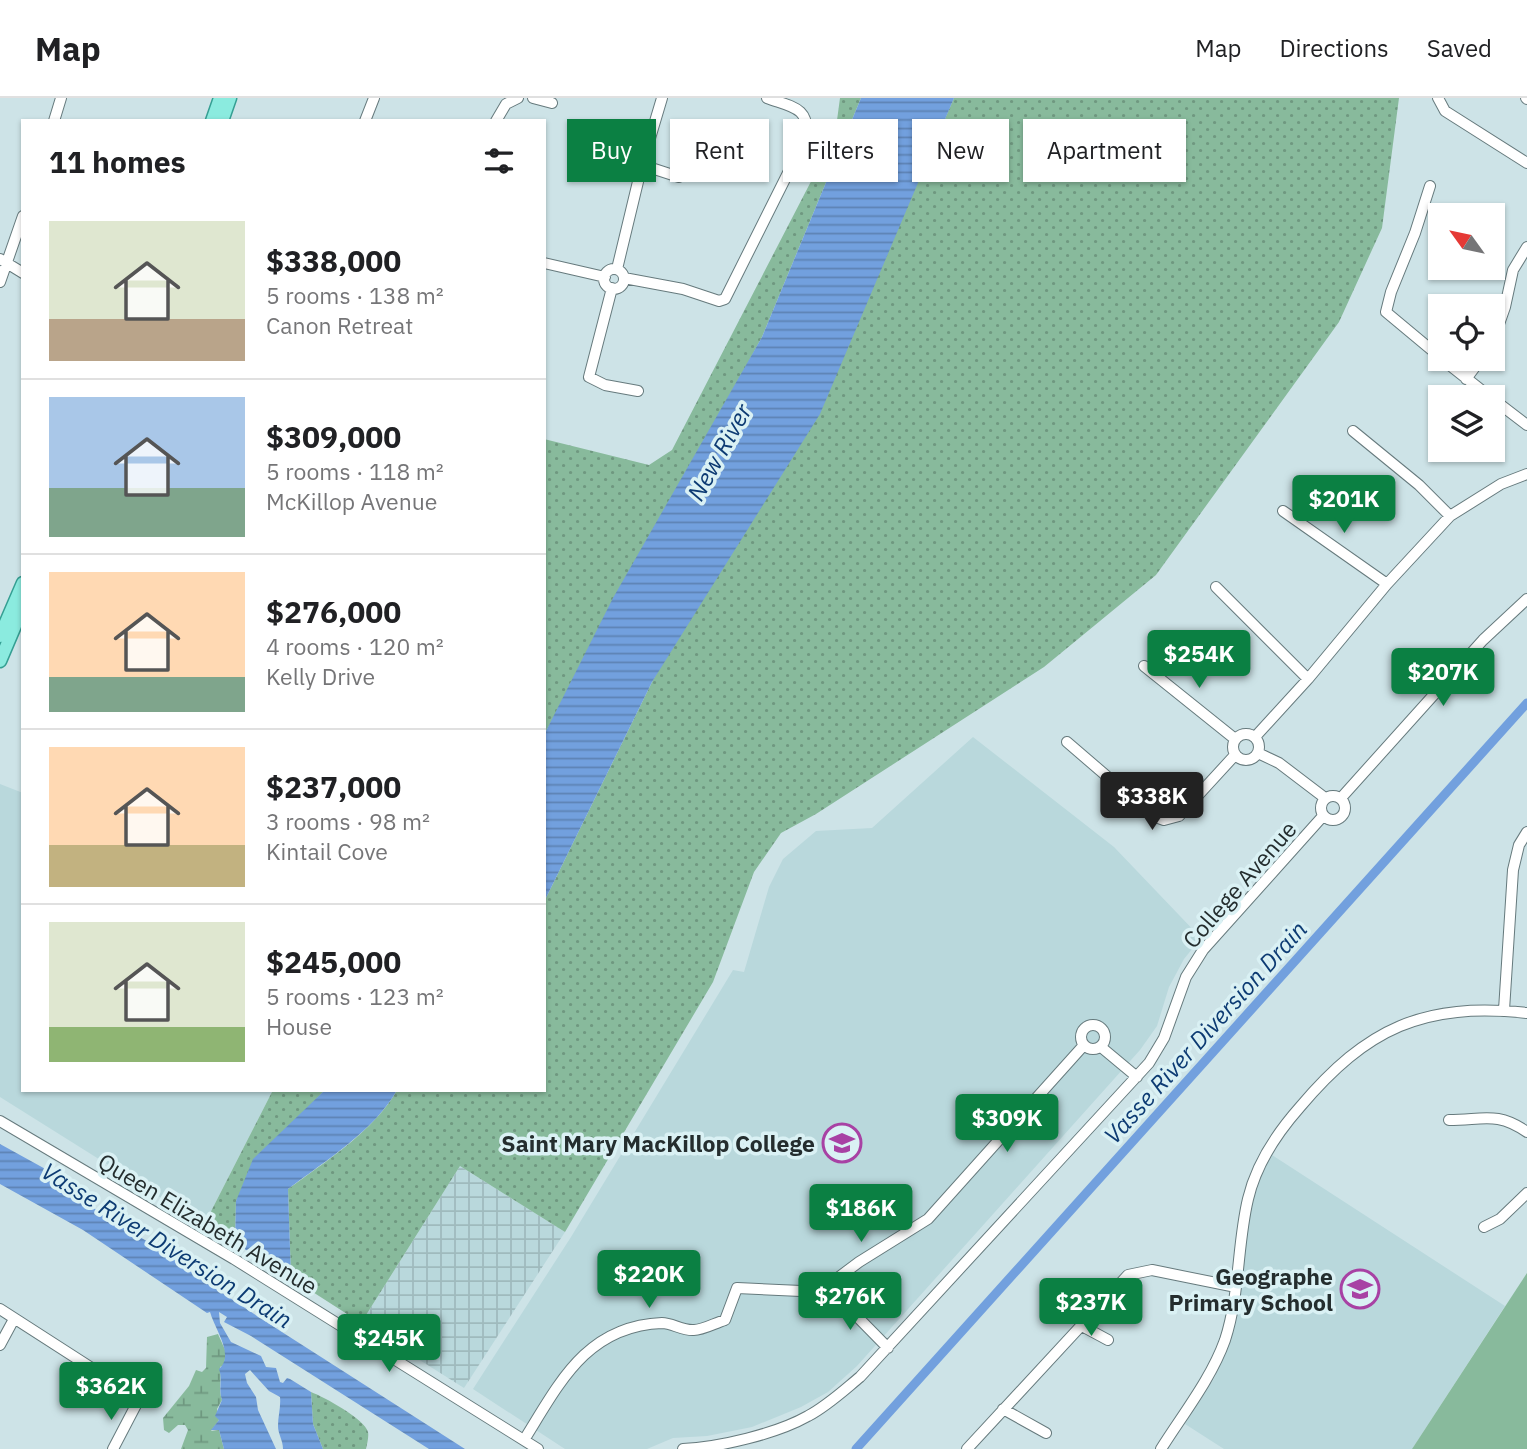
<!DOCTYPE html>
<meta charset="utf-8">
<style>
:root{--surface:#fff;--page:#f6f6f6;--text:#202124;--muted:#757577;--line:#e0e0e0;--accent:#0b8043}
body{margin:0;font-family:"IBM Plex Sans",sans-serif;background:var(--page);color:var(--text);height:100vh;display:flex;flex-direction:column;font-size:26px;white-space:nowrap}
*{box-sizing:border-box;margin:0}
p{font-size:23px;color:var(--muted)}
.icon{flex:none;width:38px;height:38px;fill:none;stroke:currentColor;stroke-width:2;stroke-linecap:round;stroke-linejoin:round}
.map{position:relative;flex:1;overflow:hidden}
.drawer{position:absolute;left:21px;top:21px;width:525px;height:973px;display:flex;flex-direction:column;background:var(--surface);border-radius:0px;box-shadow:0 2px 5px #0004}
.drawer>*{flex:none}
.guide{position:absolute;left:567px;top:21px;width:665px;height:63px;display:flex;gap:14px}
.needle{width:46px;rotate:303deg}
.buttons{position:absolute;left:1428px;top:105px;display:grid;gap:14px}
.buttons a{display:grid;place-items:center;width:77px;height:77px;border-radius:0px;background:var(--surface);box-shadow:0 2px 5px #0004;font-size:35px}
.price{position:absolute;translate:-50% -60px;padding:0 16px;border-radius:7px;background:var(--accent);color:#fff;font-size:23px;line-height:46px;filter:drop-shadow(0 2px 4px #0008)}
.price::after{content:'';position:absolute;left:50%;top:42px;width:21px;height:16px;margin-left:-10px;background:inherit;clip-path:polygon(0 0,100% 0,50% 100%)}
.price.active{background:#222;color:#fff}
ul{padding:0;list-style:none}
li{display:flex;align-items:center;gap:21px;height:175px;padding:0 28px}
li+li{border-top:2px solid var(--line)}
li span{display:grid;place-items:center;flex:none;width:196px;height:140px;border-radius:0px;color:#555}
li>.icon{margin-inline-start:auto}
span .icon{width:84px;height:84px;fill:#fffc;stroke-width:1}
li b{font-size:30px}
h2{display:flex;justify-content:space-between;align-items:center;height:84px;padding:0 28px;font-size:30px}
.chip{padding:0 24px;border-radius:0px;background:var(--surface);box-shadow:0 2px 5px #0004;font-size:24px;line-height:63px}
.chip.active{background:var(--accent);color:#fff}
header{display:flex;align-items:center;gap:42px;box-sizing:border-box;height:98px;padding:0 35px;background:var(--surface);border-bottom:2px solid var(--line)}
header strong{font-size:33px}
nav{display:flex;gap:38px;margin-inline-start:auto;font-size:24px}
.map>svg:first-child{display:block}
</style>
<header>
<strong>Map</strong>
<nav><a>Map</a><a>Directions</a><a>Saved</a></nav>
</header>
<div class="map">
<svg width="1527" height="1351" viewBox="0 0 1527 1351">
<defs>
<pattern id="industrial-grid" width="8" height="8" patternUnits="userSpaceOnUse" patternTransform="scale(1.75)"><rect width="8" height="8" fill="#b9d8dc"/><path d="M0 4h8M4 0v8" fill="none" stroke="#9fbabd"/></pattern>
<pattern id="grass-dots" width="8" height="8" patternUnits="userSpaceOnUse" patternTransform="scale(1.75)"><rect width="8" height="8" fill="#88ba9c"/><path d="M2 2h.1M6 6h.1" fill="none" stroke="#6f9880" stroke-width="1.8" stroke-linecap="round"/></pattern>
<pattern id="wetland-marsh" width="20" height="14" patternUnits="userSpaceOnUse" patternTransform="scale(1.75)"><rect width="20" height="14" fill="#88ba9c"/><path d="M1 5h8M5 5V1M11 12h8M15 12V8" fill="none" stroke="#6f9880"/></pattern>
<pattern id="water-rules" width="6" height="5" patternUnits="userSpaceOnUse" patternTransform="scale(1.75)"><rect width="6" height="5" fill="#72a0de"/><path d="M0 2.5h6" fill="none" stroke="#5d83b4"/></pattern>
</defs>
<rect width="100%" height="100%" fill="#cde3e7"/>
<path fill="#b9d8dc" d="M973,639L1114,749L1201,840L1184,861L1169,889L1157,928L1140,952L857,1268L828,1294L801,1309L752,1329L707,1338L673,1340L647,1351H565L473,1291L571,1139L733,872L744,874L769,789L783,761L816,733L872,730Z
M0,686L23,695V992H273L204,1127L0,999Z
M1272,1057L1505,1208L1412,1351H1224L1185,1326L1215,1279L1224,1254L1238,1212L1249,1117L1262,1075Z"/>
<path fill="url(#industrial-grid)" d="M460,1068L565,1134L464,1290L361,1225Z"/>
<path fill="url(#grass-dots)" d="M840,0H861L762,239L544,637V341L649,367L672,352L835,37Z
M954,0H1399L1382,130L1339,224L1156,477L1044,569L816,716L781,735L754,774L713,884L565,1134L460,1068L361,1225L291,1180L288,1091C325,1064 375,1032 397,992H544V804L652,584L933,48Z
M273,992H325L304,1014L236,1103L235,1145L204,1127Z
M311,1294C324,1299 365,1321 368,1334C369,1339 367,1346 366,1351H323L313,1326Z"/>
<path fill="url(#wetland-marsh)" d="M218,1236L226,1254L224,1267L220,1269C222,1282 218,1290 222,1302L217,1311L219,1322L211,1333L219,1332L224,1351H181L188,1332L185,1327H178L169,1335L164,1332L163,1320L189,1288L196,1272L202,1274L206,1270L207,1239Z"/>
<path fill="#88ba9c" d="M1527,1175V1351H1412Z"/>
<path fill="url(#water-rules)" d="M861,0H954L820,316L652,584L544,804V637L613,500L762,239Z
M325,992H397C375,1032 325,1063 288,1091L291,1180L235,1145L236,1103L253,1061Z
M0,1046L49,1073L105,1119L164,1153L195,1177L260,1220L465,1351H429L251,1238L224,1224L227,1219L219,1214L220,1225L231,1244L261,1258L266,1269L276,1270L280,1284L283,1285L287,1280L290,1281L311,1294L313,1326L323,1351H283C283,1342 278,1336 278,1328C278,1318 281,1309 280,1299L269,1293L250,1272L245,1276L247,1285L256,1299L258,1312L276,1351H224L219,1332H211L219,1322L215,1318L222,1302C218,1290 223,1282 219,1271C235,1257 215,1232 210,1214L207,1215L83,1132L0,1086Z"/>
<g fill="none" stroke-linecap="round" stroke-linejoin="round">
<path stroke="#72a0de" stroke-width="9" d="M856,1351L1527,605"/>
<defs>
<path id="minor" d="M533,0L552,5
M1438,0L1445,13L1527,65
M1526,0L1527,1
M54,23L61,0
M365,23L374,0
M496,23L506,6L518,0
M642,67L679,79
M1430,88L1415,135L1391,194L1386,214L1440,259
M0,161L23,175
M544,165L605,179
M617,171L642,67L662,0
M604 181a10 10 0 1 1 20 0a10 10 0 1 1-20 0Z
M624,180L683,191L719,203L725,201L806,39C810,9 792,9 767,0
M0,184L23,118
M612,190L589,279L605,287L638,293
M1493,243L1505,209L1513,172L1527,149
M1442,261L1490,299
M1466,281L1481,261
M1493,301L1527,327
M1353,333L1419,387L1450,418
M1283,413L1387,486
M1216,489L1308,581
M1144,568L1235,641
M1233 649a13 13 0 1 1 26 0a13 13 0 1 1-26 0Z
M1255,639L1308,581L1387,486L1450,418L1501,386L1527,376
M1067,644L1153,718L1164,722L1179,718L1235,657
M1258,655L1279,665L1325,700
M1321 710a12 12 0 1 1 24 0a12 12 0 1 1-24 0Z
M1341,700L1483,542L1527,501
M1504,912L1513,772L1519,747L1527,734
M1081 939a12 12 0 1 1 24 0a12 12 0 1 1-24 0Z
M1101,949L1137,979
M1449,1022C1483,1022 1497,1013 1527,1034
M0,1023L234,1161L538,1351
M1484,1129L1500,1121L1527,1095
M820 1189a9 9 0 1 1 18 0a9 9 0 1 1-18 0Z
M835,1182L859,1164L928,1121L1084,947
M835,1196L888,1250
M0,1211L132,1296L136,1307L113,1351
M1082,1228L1108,1242
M0,1247L14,1221
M1003,1311L1046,1335
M524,1342C559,1286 586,1228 662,1225C672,1225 683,1233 694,1232C703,1232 715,1225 725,1222L737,1190L801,1193L820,1191
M683,1351C720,1349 776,1336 808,1318C827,1308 843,1293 860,1279L1149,965L1164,940L1186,879L1203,852L1323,718
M967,1351L1128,1177L1152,1172L1236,1189
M1161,1351C1183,1316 1211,1281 1225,1242C1240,1196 1237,1147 1248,1101C1256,1067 1277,1035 1300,1009C1367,930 1423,904 1527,915"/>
<path id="major" d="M212,23L220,0
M222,23L230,0
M0,538L23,485
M0,563L23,509"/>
</defs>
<use href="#minor" stroke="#667a7d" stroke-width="12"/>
<use href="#major" stroke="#359f93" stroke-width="15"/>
<use href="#minor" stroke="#fff" stroke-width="10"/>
<use href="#major" stroke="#8bebdf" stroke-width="12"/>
</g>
<defs>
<symbol id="school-ring" viewBox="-11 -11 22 22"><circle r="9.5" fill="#daf1f4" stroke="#a841a4" stroke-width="1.5"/><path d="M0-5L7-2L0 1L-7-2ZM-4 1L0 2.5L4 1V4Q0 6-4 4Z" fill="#a841a4"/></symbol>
</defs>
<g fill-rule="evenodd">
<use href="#school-ring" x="820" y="1023" width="44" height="44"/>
<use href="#school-ring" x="1338" y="1169" width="44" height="44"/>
</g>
<g text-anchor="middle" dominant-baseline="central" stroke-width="7" stroke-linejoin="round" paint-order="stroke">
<g font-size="23" fill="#242d2e" stroke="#daf1f4">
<text transform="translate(1239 786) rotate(-49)">College Avenue</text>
<text transform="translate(208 1125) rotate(31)">Queen Elizabeth Avenue</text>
</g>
<g font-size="23" font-weight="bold" fill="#242d2e" stroke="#daf1f4" text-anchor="end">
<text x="815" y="1045">Saint Mary MacKillop College</text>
<text x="1333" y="1178">Geographe<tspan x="1333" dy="26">Primary School</tspan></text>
</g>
<g font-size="24" font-style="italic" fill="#0d3b73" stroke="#daf1f4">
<text transform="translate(719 354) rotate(-61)">New River</text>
<text transform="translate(1205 934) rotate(-48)">Vasse River Diversion Drain</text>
<text transform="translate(167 1147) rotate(32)">Vasse River Diversion Drain</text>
</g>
</g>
</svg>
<div class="buttons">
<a><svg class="needle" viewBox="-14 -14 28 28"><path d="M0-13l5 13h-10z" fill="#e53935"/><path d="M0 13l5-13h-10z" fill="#757577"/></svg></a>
<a><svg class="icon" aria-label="locate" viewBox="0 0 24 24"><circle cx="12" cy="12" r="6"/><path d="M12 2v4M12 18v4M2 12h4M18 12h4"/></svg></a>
<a><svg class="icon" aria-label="layers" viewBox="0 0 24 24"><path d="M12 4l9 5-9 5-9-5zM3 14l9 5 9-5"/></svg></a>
</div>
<b class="price" style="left:1344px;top:437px">$201K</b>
<b class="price" style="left:1199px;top:592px">$254K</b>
<b class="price" style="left:1443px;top:610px">$207K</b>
<b class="price active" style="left:1152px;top:734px">$338K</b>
<b class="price" style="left:1007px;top:1056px">$309K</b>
<b class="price" style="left:861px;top:1146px">$186K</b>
<b class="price" style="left:649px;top:1212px">$220K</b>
<b class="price" style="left:850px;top:1234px">$276K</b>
<b class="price" style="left:1091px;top:1240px">$237K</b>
<b class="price" style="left:389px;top:1276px">$245K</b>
<b class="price" style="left:111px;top:1324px">$362K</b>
<div class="guide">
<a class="chip active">Buy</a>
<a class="chip">Rent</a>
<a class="chip">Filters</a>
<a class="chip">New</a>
<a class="chip">Apartment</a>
</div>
<section class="drawer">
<h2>11 homes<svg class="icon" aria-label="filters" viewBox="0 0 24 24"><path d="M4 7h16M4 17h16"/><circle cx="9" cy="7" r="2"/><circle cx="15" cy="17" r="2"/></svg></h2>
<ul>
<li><span style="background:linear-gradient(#dfe7d0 70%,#b9a48a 0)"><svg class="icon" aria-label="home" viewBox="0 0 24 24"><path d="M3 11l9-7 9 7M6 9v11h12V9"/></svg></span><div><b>$338,000</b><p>5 rooms · 138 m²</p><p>Canon Retreat</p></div></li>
<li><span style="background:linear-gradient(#a9c7e8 65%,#7fa58c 0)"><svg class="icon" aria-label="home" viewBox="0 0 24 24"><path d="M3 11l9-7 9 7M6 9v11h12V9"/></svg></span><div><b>$309,000</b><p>5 rooms · 118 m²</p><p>McKillop Avenue</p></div></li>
<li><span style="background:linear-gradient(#ffd9b3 75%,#7fa58c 0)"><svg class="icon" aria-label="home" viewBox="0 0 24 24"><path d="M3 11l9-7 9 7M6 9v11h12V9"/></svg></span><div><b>$276,000</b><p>4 rooms · 120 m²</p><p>Kelly Drive</p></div></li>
<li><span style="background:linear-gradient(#ffd9b3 70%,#c2b280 0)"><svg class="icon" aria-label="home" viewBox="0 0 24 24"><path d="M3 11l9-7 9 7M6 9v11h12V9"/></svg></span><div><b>$237,000</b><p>3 rooms · 98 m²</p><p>Kintail Cove</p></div></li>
<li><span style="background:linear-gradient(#dfe7d0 75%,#8fb573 0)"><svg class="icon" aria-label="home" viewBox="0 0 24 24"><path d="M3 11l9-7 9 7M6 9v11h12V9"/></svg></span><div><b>$245,000</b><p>5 rooms · 123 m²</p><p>House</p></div></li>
</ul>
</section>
</div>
